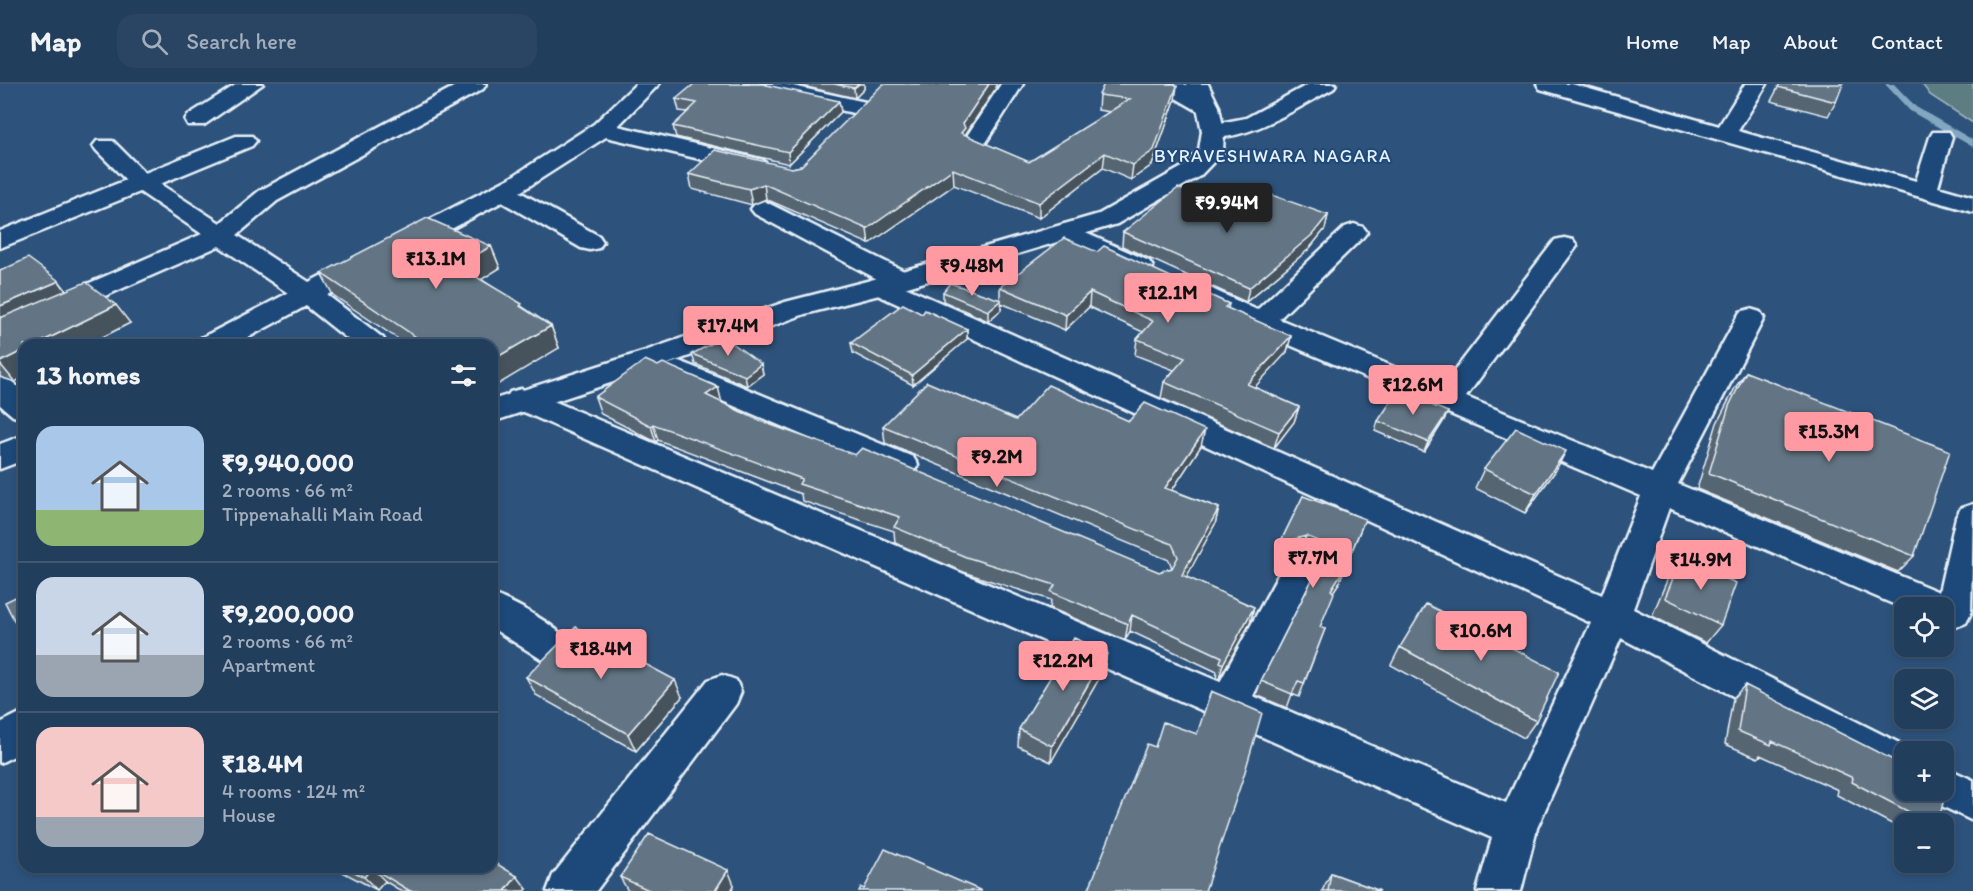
<!DOCTYPE html>
<meta charset="utf-8">
<style>
:root{--surface:#223e5d;--page:#2a4563;--text:#f1f3f6;--muted:#a2aebc;--line:#3f5772;--accent:#ff9aa2}
body{margin:0;font-family:Itim,sans-serif;background:var(--page);color:var(--text);height:100vh;display:flex;flex-direction:column;font-size:22px;white-space:nowrap}
*{box-sizing:border-box;margin:0}
p{font-size:20px;color:var(--muted)}
.icon{flex:none;width:33px;height:33px;fill:none;stroke:currentColor;stroke-width:2;stroke-linecap:round;stroke-linejoin:round}
.map{position:relative;flex:1;overflow:hidden}
.drawer{position:absolute;left:18px;top:255px;width:480px;height:534px;display:flex;flex-direction:column;background:var(--surface);border-radius:18px;box-shadow:0 3px 9px #0003,0 0 0 2px var(--line)}
.drawer>*{flex:none}
.buttons{position:absolute;left:1894px;top:513px;display:grid;gap:12px}
.buttons a{display:grid;place-items:center;width:60px;height:60px;border-radius:12px;background:var(--surface);box-shadow:0 3px 9px #0003,0 0 0 2px var(--line);font-size:30px}
.price{position:absolute;translate:-50% -51px;padding:0 14px;border-radius:6px;background:var(--accent);color:#111;font-size:20px;line-height:39px;filter:drop-shadow(0 2px 3px #0008)}
.price::after{content:'';position:absolute;left:50%;top:36px;width:18px;height:14px;margin-left:-9px;background:inherit;clip-path:polygon(0 0,100% 0,50% 100%)}
.price.on{background:#222;color:#fff}
ul{padding:0;list-style:none}
li{display:flex;align-items:center;gap:18px;height:150px;padding:0 18px}
li+li{border-top:2px solid var(--line)}
li span{display:grid;place-items:center;flex:none;width:168px;height:120px;border-radius:18px;color:#555}
li>.icon{margin-inline-start:auto}
span .icon{width:72px;height:72px;fill:#fffc;stroke-width:1}
li b{font-size:26px}
h2{display:flex;justify-content:space-between;align-items:center;height:72px;padding:0 18px;font-size:26px}
header{display:flex;align-items:center;gap:36px;box-sizing:border-box;height:84px;padding:0 30px;background:var(--surface);border-bottom:2px solid var(--line)}
header strong{font-size:28px}
nav{display:flex;gap:33px;margin-inline-start:auto;font-size:21px}
.search{width:420px;height:54px;background:var(--page);display:flex;align-items:center;gap:15px;box-sizing:border-box;padding:0 21px;border-radius:18px;color:var(--muted);font-size:22px}
.map>svg:first-child{display:block}
</style>
<header>
<strong>Map</strong>
<div class="search"><svg class="icon" aria-label="search" viewBox="0 0 24 24"><circle cx="10" cy="10" r="6"/><path d="M15 15l6 6"/></svg>Search here</div>
<nav><a>Home</a><a>Map</a><a>About</a><a>Contact</a></nav>
</header>
<div class="map">
<svg width="1973" height="807" viewBox="0 0 1973 807">
<rect width="100%" height="100%" fill="#2d537c"/>
<filter id="ink" filterUnits="userSpaceOnUse"><feTurbulence type="fractalNoise" baseFrequency=".0167" numOctaves="2"/><feDisplacementMap in="SourceGraphic" scale="12" xChannelSelector="R" yChannelSelector="G"/><feConvolveMatrix kernelMatrix="1 2 1 2 8 2 1 2 1" color-interpolation-filters="sRGB"/></filter>
<g filter="url(#ink)">
<path fill="#5c7d82" stroke="#a2b7bd" stroke-width="1.5" d="M1922,0H1973V39L1930,11Z"/>
<g fill="none" stroke-linecap="round" stroke-linejoin="round">
<path fill="#83a7c1" fill-rule="evenodd" d="M1885,0H1894L1916,23L1973,56V63L1910,27Z"/>
<defs>
<path id="minor" d="M237,0H263L204,41H188L185,36L188,31Z
M459,0H486L483,5L277,117L237,151L309,198L510,94L594,40L636,0H659L618,42L763,76L767,81L763,86L755,88L606,53L520,108L599,152L603,158L599,164L590,166L581,164L502,118L327,211L383,254L387,261H355L306,222L234,261H197L201,254L288,209L219,162L0,258V238L202,150L140,108L0,164V147L126,96L97,67L93,62L97,57H113L145,89L236,52H252L256,57L252,62L160,100L220,139L259,107Z
M744,0H784L870,19L873,24L870,29L862,31L747,5Z
M1001,0H1023L985,60H969L965,55Z
M1157,0H1184L1216,18L1219,23L1216,28H1200L1160,5Z
M1309,0H1336L1333,5C1300,22 1242,61 1205,52L1202,47L1205,42L1246,34Z
M1537,0H1572L1719,42L1745,0H1767L1738,47L1916,97L1930,53L1933,48H1949L1952,53L1938,103L1973,113V128L1540,5Z
M764,117L910,190L914,196L905,203L1602,511L1641,412L1250,244L1177,210L1173,204L1177,198L1187,196L1197,198L1257,226L1345,143L1354,140L1363,143L1367,148L1363,153L1279,235L1442,303L1555,156L1564,154L1573,156L1577,162L1466,313L1652,389L1740,228L1750,225L1760,228L1764,234L1678,400L1939,508L1956,433L1961,424L1973,420L1971,529L1966,539L1953,544L1944,541V524L1905,525L1669,424L1633,525L1917,668H1905V701L1621,554L1537,744L1521,807H1477L1492,754L510,322L506,315L510,308L521,305L532,308L1220,598L1288,473L1300,469L1312,473L1318,483L1253,612L1506,719L1591,539L871,208L867,202L871,196L877,195L755,130L751,125L755,120Z
M1065,140L1149,177L1153,183L1149,189L1140,191L1131,189L1056,153L1052,148L1056,143Z
M679,277L913,373L918,381L913,389L902,393L891,389L669,294L664,287L669,280Z
M0,294L11,297L24,308V335L13,332L0,321Z
M24,351V376L0,385V360Z
M492,510C514,518 563,544 573,564L567,575L554,580L541,575L492,544Z
M722,591L736,596L741,608L736,620L596,807H547L553,791L708,596Z
M1944,683L1973,696V737L1929,716L1925,706H1944Z"/>
<path id="tertiary" d="M1186,0H1208L1219,23L1224,47L1223,68L1200,92L1117,140L891,208L805,230L662,282L492,338V316L642,268L785,218L871,196L1099,130L1184,82L1199,66L1202,47L1197,23Z
M24,627V667L0,679V639Z"/>
</defs>
<use href="#minor" stroke="#e8f1f8" stroke-width="5"/>
<use href="#tertiary" stroke="#e8f1f8" stroke-width="5"/>
<use href="#minor" fill="#1f4a7a" fill-rule="evenodd"/>
<use href="#tertiary" fill="#1f4a7a" fill-rule="evenodd"/>
</g>
<path fill="#566572" stroke="#e8f1f8" stroke-width="1.5" d="M794,0H864V5L855,14Z
M936,0H996V4L965,51L1029,78L1110,28L1098,26L1099,11L1175,16L1152,81L1131,96L1103,84L1039,134L954,101L869,160L766,115L752,121L692,105L689,90L792,84L801,82Z
M1780,0L1836,18L1828,32L1771,17Z
M676,15L839,17L841,28L789,80L676,53L673,42L688,28L679,27Z
M1328,131L1325,145L1309,165L1246,218L1122,162L1123,148L1249,134Z
M491,162L500,184L481,195L551,242L559,264L492,261H407L333,211L321,189Z
M1097,168L1229,220L1228,225L1291,252L1287,268L1254,303L1299,323L1294,338L1274,364L1161,314L1164,298L1174,286L1135,271L1137,255L1143,248L1089,223L1065,246L1001,219V226L988,237L943,217V208L1000,216V203Z
M0,187L59,197L66,206L130,239L87,261H24L15,298L0,293Z
M922,230L967,245V255L913,301L853,269L851,259Z
M692,270L761,280L763,290L747,302L695,280Z
M658,282L722,319L760,337L1159,488L1172,484L1169,476L885,359L883,342L1016,336L1129,337L1201,362L1172,406L1219,424L1215,440L1186,493L1254,523L1250,539L1219,595L1216,594L1217,588L1130,547L1125,556L1050,524L1051,516L966,489L895,459L894,447L802,417L801,410L658,356L656,358L601,330L595,313Z
M1746,288L1914,472L1898,488L1697,405L1717,339L1735,304Z
M1448,328L1443,338L1424,368L1375,347L1378,337Z
M1484,385L1556,386L1525,429L1475,404Z
M1303,412L1339,499L1333,508L1320,543L1325,545L1299,613L1292,610L1287,624L1256,611L1261,597L1319,482L1314,472L1301,467L1287,471L1283,477L1276,474L1280,459Z
M1681,475L1721,541L1706,559L1652,532L1668,494Z
M1400,563L1536,637L1524,654L1391,581Z
M1107,568L1104,586L1051,678L1018,662L1019,645Z
M526,593L682,613L636,667L536,611Z
M1745,601L1938,740H1905V747L1837,711L1838,706L1760,671L1758,674L1725,660L1733,614Z
M333,783H492L527,805L525,807H401L385,797L377,806Z
M1331,789L1380,807H1322Z
M620,793L734,801L731,807H628Z"/>
<path fill="#46525c" stroke="#e8f1f8" stroke-width="1.5" d="M859,0H864V5L855,14L854,4Z
M989,0H996V4L965,51L961,49L963,39Z
M1177,2L1175,16L1152,81L1131,96L1133,81Z
M839,17L841,28L789,80L788,68Z
M1105,69L1103,84L1039,134V119Z
M953,85L954,101L869,160L867,145Z
M764,100L766,115L752,121L749,105Z
M1328,131L1325,145L1309,165L1246,218L1249,204Z
M491,162L500,184L468,204L458,182Z
M59,197L66,207L0,236V222Z
M1090,208L1089,223L1065,246L1066,231Z
M1001,216V226L988,237V227Z
M116,221L130,239L87,261H35Z
M551,242L559,264L492,304V276Z
M967,245V255L913,301L912,291Z
M1291,252L1287,268L1243,316L1247,300Z
M24,266V293L15,298L0,280V278Z
M761,280L763,290L747,302L745,292Z
M718,303L722,319L706,311Z
M1299,323L1294,338L1274,364L1279,348Z
M1448,328L1443,338L1424,368L1428,358Z
M653,340L658,356L656,358L651,342Z
M1205,346L1201,362L1163,420L1165,404Z
M1566,367L1556,386L1525,429L1536,410Z
M1219,424L1215,440L1179,507L1182,491Z
M1365,435L1339,499L1325,520L1331,506Z
M1306,452L1301,467L1287,471L1283,477L1288,462L1292,456Z
M1254,523L1250,539L1219,595L1223,580Z
M1132,531L1130,547L1125,556L1128,540Z
M1107,568L1104,586L1051,678L1052,662Z
M675,596L682,613L636,667L628,650Z
M372,784L385,797L377,806L364,793Z
M728,786L734,801L731,807H715Z
M517,792L527,805L525,807H505Z"/>
<path fill="#647584" stroke="#e8f1f8" stroke-width="1.5" d="M694,0H762L839,17L788,68L673,42L697,19L676,15Z
M834,0H859L854,4Z
M883,0H927L935,1L936,0H989L963,39L965,44L961,49L1029,78L1130,15L1099,11L1104,0H1174L1177,2L1154,66L1133,81L1105,69L1039,119L953,85L867,145L764,100L749,105L689,90L715,66L792,84L801,82Z
M1780,0H1843L1836,18L1778,3Z
M1178,104L1249,134L1272,111L1328,131L1312,151L1249,204L1123,148Z
M427,134L491,162L458,182L522,220L520,222L551,242L492,276V261H428L321,189Z
M1064,154L1097,168L1104,162L1229,220L1225,223L1291,252L1247,300L1299,323L1279,348L1164,298L1185,274L1137,255L1153,237L1090,208L1066,231L1000,203Z
M28,174L59,197L0,222V187Z
M86,198L116,221L35,261H24V266L0,278V234Z
M950,199L1001,216L988,227L943,208Z
M903,220L922,230L925,226L967,245L912,291L851,259Z
M724,253L761,280L745,292L692,270Z
M645,276L658,282L663,279L718,303L706,311L760,337L855,371L862,364L1159,488L1172,484L1178,473L1172,460L883,342L927,298L1016,336L1048,301L1129,337L1145,319L1205,346L1165,404L1219,424L1182,491L1254,523L1223,580L1220,578L1222,573L1132,531L1128,540L1051,508L1055,501L966,473L894,443L900,433L799,400L802,395L653,340L651,342L595,313Z
M1746,288L1950,367L1914,472L1709,389L1729,322Z
M1398,307L1448,328L1428,358L1378,337Z
M1516,344L1566,367L1536,410L1484,385Z
M1303,412L1365,435L1344,485L1331,506L1334,509L1320,543L1325,545L1304,599L1298,597L1292,610L1261,597L1325,470L1319,457L1306,452L1292,456L1288,462L1280,459Z
M1681,475L1736,499L1721,541L1665,514Z
M24,509V556L5,518Z
M1426,520L1559,588L1536,637L1400,563Z
M576,543L675,596L628,650L526,593Z
M1074,554L1107,568L1052,662L1019,645Z
M1745,601L1905,682V706H1944V702L1946,706L1938,740H1932L1852,698L1853,694L1772,657L1771,661L1738,647Z
M1211,607L1262,629L1244,691L1205,807H1088L1147,660L1155,663L1163,638L1197,650Z
M649,750L728,786L715,807H651L620,793Z
M885,765L982,807H859L861,803L864,805Z
M492,777L517,792L505,807H410L372,784L364,793L345,783H492Z
M1331,789L1380,807H1328Z"/>
</g>
<g text-anchor="middle" dominant-baseline="central" stroke-width="4.5" stroke-linejoin="round" paint-order="stroke">
<g font-size="18" letter-spacing="1.5" fill="#e8f1f8" stroke="#1f4a7a">
<text x="1273" y="72">BYRAVESHWARA NAGARA</text>
</g>
</g>
</svg>
<div class="buttons">
<a><svg class="icon" aria-label="locate" viewBox="0 0 24 24"><circle cx="12" cy="12" r="6"/><path d="M12 2v4M12 18v4M2 12h4M18 12h4"/></svg></a>
<a><svg class="icon" aria-label="layers" viewBox="0 0 24 24"><path d="M12 4l9 5-9 5-9-5zM3 14l9 5 9-5"/></svg></a>
<a>+</a>
<a>−</a>
</div>
<b class="price on" style="left:1227px;top:150px">₹9.94M</b>
<b class="price" style="left:436px;top:206px">₹13.1M</b>
<b class="price" style="left:972px;top:213px">₹9.48M</b>
<b class="price" style="left:1168px;top:240px">₹12.1M</b>
<b class="price" style="left:728px;top:273px">₹17.4M</b>
<b class="price" style="left:1413px;top:332px">₹12.6M</b>
<b class="price" style="left:1829px;top:379px">₹15.3M</b>
<b class="price" style="left:997px;top:404px">₹9.2M</b>
<b class="price" style="left:1313px;top:505px">₹7.7M</b>
<b class="price" style="left:1701px;top:507px">₹14.9M</b>
<b class="price" style="left:1481px;top:578px">₹10.6M</b>
<b class="price" style="left:601px;top:596px">₹18.4M</b>
<b class="price" style="left:1063px;top:608px">₹12.2M</b>
<section class="drawer">
<h2>13 homes<svg class="icon" aria-label="filters" viewBox="0 0 24 24"><path d="M4 7h16M4 17h16"/><circle cx="9" cy="7" r="2"/><circle cx="15" cy="17" r="2"/></svg></h2>
<ul>
<li><span style="background:linear-gradient(#a9c7e8 70%,#8fb573 0)"><svg class="icon" aria-label="home" viewBox="0 0 24 24"><path d="M3 11l9-7 9 7M6 9v11h12V9"/></svg></span><div><b>₹9,940,000</b><p>2 rooms · 66 m²</p><p>Tippenahalli Main Road</p></div></li>
<li><span style="background:linear-gradient(#c9d6e8 65%,#9aa5b1 0)"><svg class="icon" aria-label="home" viewBox="0 0 24 24"><path d="M3 11l9-7 9 7M6 9v11h12V9"/></svg></span><div><b>₹9,200,000</b><p>2 rooms · 66 m²</p><p>Apartment</p></div></li>
<li><span style="background:linear-gradient(#f6c9c9 75%,#9aa5b1 0)"><svg class="icon" aria-label="home" viewBox="0 0 24 24"><path d="M3 11l9-7 9 7M6 9v11h12V9"/></svg></span><div><b>₹18.4M</b><p>4 rooms · 124 m²</p><p>House</p></div></li>
</ul>
</section>
</div>
